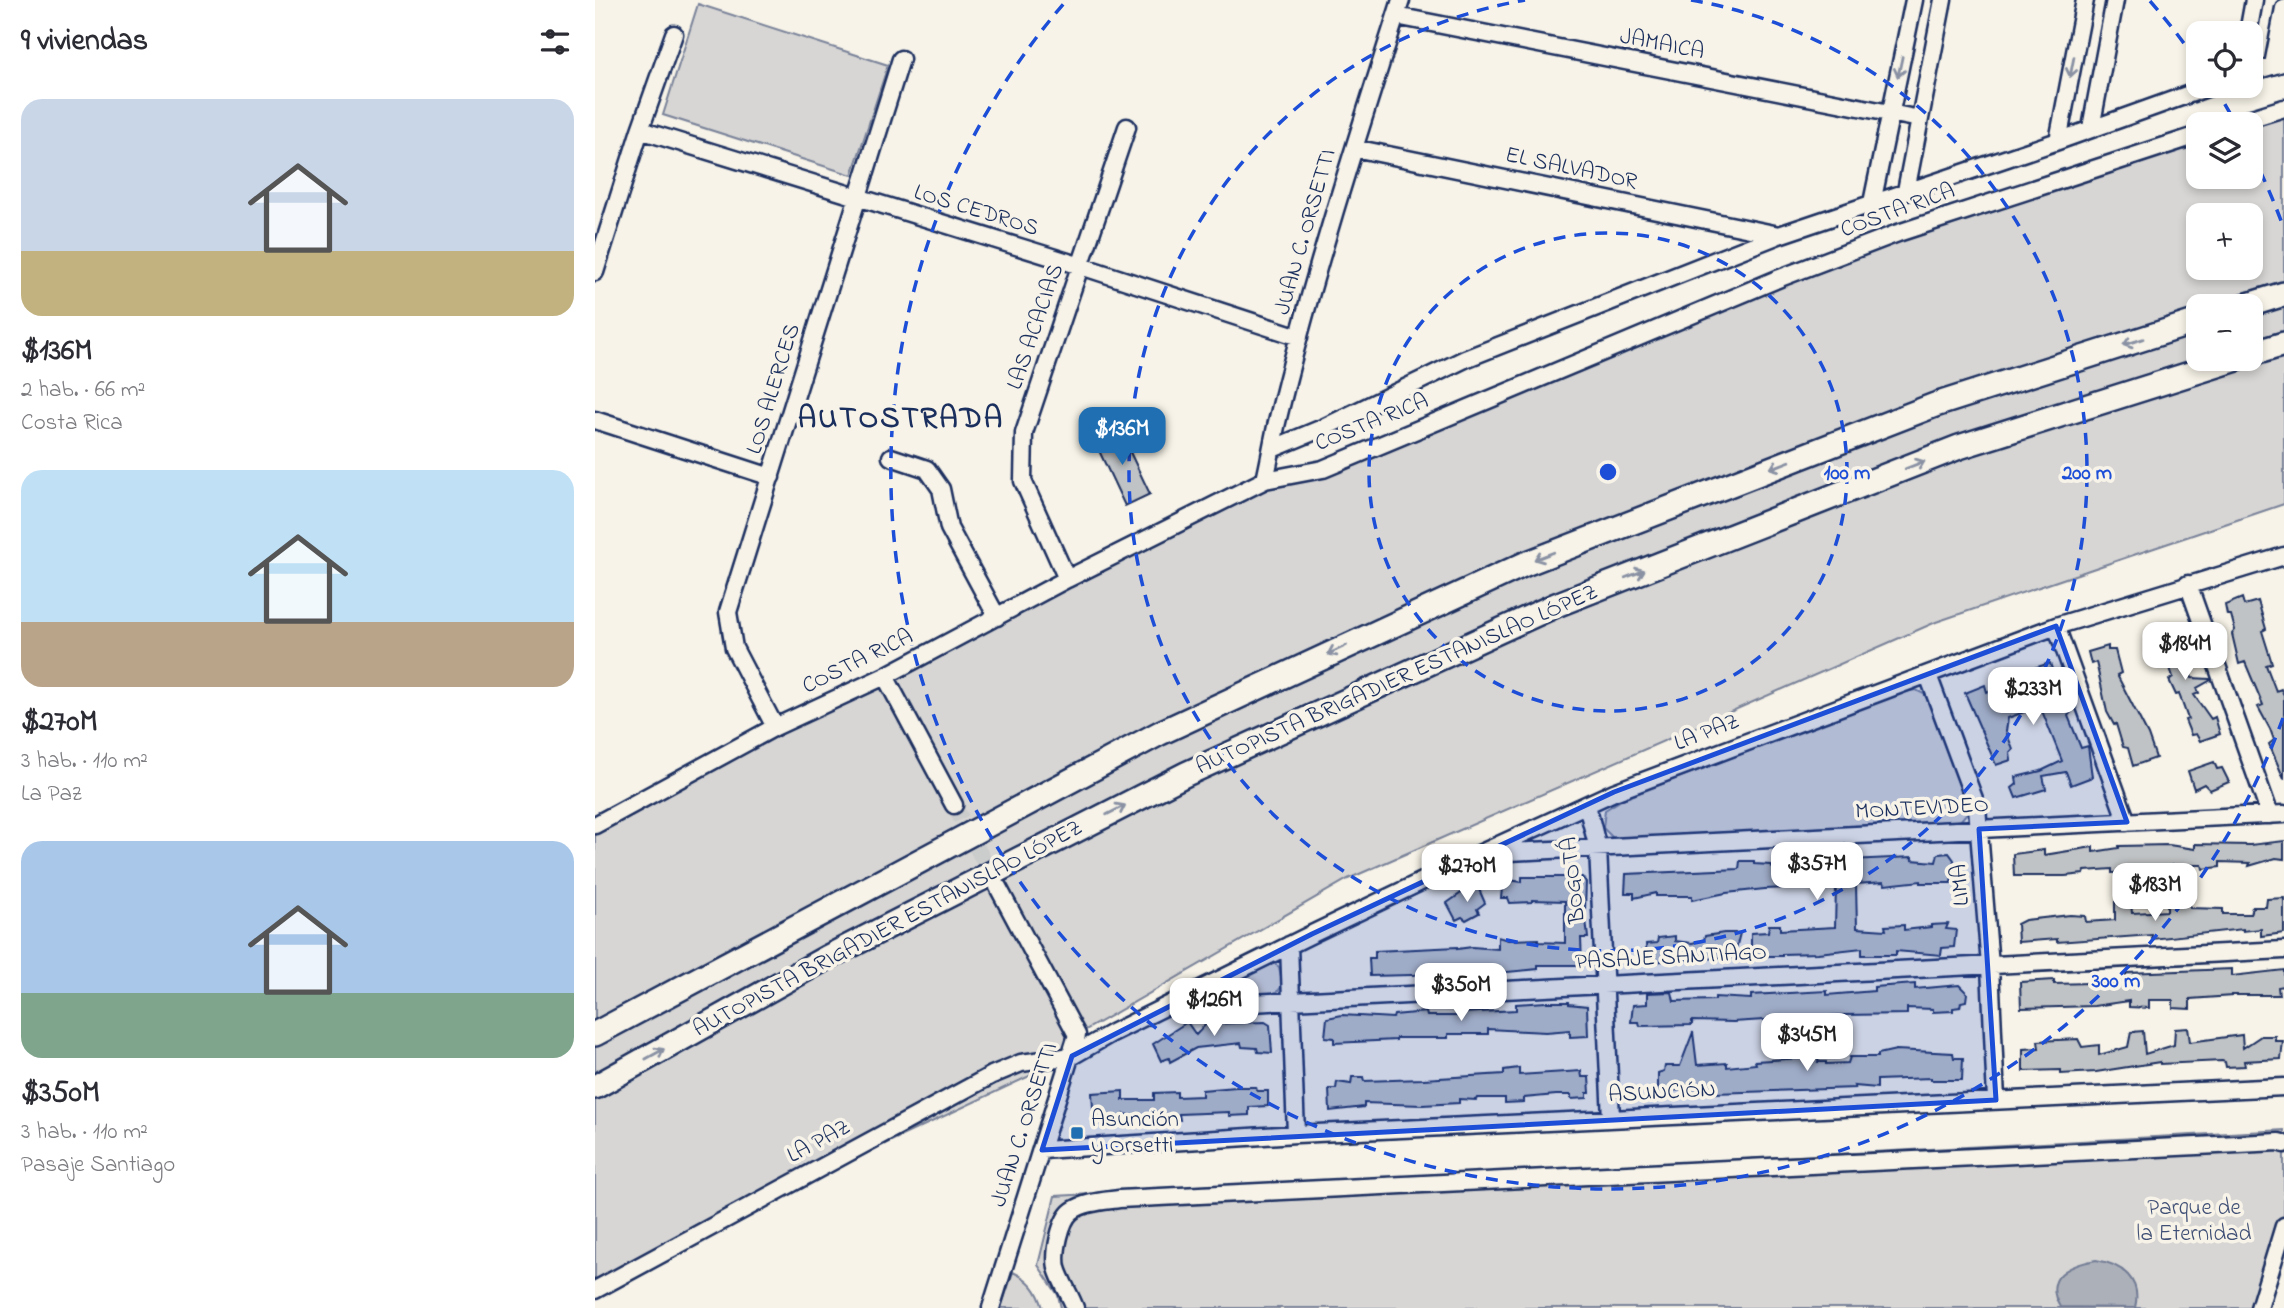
<!DOCTYPE html>
<html lang="es">
<meta charset="utf-8">
<style>
:root{--surface:#fff;--page:#f2f2f3;--text:#2b2b33;--muted:#7c7c81;--accent:#1f6fb2}
body{margin:0;font-family:"Indie Flower",sans-serif;background:var(--page);color:var(--text);height:100vh;display:flex;flex-direction:column;font-size:26px;white-space:nowrap}
*{box-sizing:border-box;margin:0}
p{font-size:23px;color:var(--muted)}
.icon{flex:none;width:38px;height:38px;fill:none;stroke:currentColor;stroke-width:2;stroke-linecap:round;stroke-linejoin:round}
.map{position:relative;flex:1;overflow:hidden}
.drawer{display:flex;flex-direction:column;background:var(--surface);width:595px}
.drawer>*{flex:none}
.tools{position:absolute;left:1591px;top:21px;display:grid;gap:14px}
.tools a{display:grid;place-items:center;width:77px;height:77px;border-radius:14px;background:var(--surface);box-shadow:0 4px 10px #0003;font-size:35px}
.price{position:absolute;translate:-50% -60px;padding:0 16px;border-radius:14px;background:#fff;color:#222;font-size:23px;line-height:46px;filter:drop-shadow(0 2px 4px #0008)}
.price::after{content:'';position:absolute;left:50%;top:42px;width:21px;height:16px;margin-left:-10px;background:inherit;clip-path:polygon(0 0,100% 0,50% 100%)}
.price.active{background:var(--accent);color:#fff}
ul{padding:0;list-style:none}
li{display:grid;align-content:center;gap:14px;height:371px;padding:0 21px}
li span{display:grid;place-items:center;height:217px;border-radius:21px;color:#555}
li>.icon{margin-inline-start:auto}
span .icon{width:126px;height:126px;fill:#fffc;stroke-width:1}
li b{font-size:30px}
h2{display:flex;justify-content:space-between;align-items:center;height:84px;padding:0 21px;font-size:30px}
main{display:flex;flex:1;min-height:0}
.map>svg:first-child{display:block}
</style>
<main>
<section class="drawer">
<h2>9 viviendas<svg class="icon" aria-label="filters" viewBox="0 0 24 24"><path d="M4 7h16M4 17h16"/><circle cx="9" cy="7" r="2"/><circle cx="15" cy="17" r="2"/></svg></h2>
<ul>
<li><span style="background:linear-gradient(#c9d6e8 70%,#c2b280 0)"><svg class="icon" aria-label="home" viewBox="0 0 24 24"><path d="M3 11l9-7 9 7M6 9v11h12V9"/></svg></span><div><b>$136M</b><p>2 hab. · 66 m²</p><p>Costa Rica</p></div></li>
<li><span style="background:linear-gradient(#bfe0f5 70%,#b9a48a 0)"><svg class="icon" aria-label="home" viewBox="0 0 24 24"><path d="M3 11l9-7 9 7M6 9v11h12V9"/></svg></span><div><b>$270M</b><p>3 hab. · 110 m²</p><p>La Paz</p></div></li>
<li><span style="background:linear-gradient(#a9c7e8 70%,#7fa58c 0)"><svg class="icon" aria-label="home" viewBox="0 0 24 24"><path d="M3 11l9-7 9 7M6 9v11h12V9"/></svg></span><div><b>$350M</b><p>3 hab. · 110 m²</p><p>Pasaje Santiago</p></div></li>
</ul>
</section>
<div class="map">
<svg width="1689" height="1308" viewBox="0 0 1689 1308">
<rect width="100%" height="100%" fill="#f7f3e8"/>
<filter id="ink" filterUnits="userSpaceOnUse"><feTurbulence type="fractalNoise" baseFrequency=".0143" numOctaves="2"/><feDisplacementMap in="SourceGraphic" scale="14" xChannelSelector="R" yChannelSelector="G"/><feConvolveMatrix kernelMatrix="1 2 1 2 8 2 1 2 1" color-interpolation-filters="sRGB"/></filter>
<g filter="url(#ink)">
<path fill="#d7d6d4" stroke="#798299" stroke-width="2" fill-rule="evenodd" d="M103,4L293,65L257,175L68,115Z
M1689,108V504L1341,622L753,879L482,1035L477,1056L0,1280V825L670,480L728,469L1185,278L1603,135V177H1656V124ZM1603,215H1656V268H1603ZM1603,306H1656V359H1603Z
M1321,690L1329,694L1336,704L1372,803V813L1365,821L1033,839L1018,838L1008,828L1010,810L1028,799L1309,692Z
M679,963L684,967C685,972 687,979 687,984C685,999 656,995 646,996L637,989L638,985L642,980Z
M1689,1130V1240L1668,1308H466L463,1295L443,1265L460,1196Z
M418,1272C435,1280 443,1290 448,1308H406Z"/>
<path fill="#acb0b9" stroke="#727c95" stroke-width="2" d="M1501,1260C1527,1264 1547,1280 1540,1308L1465,1307C1447,1276 1475,1265 1501,1260Z"/>
<path fill="#c0c3c5" stroke="#1b2f5e" stroke-width="2" d="M524,429L555,494L530,506L499,440Z
M1647,598L1649,605L1663,601L1671,629L1667,631L1677,663L1671,665L1681,691L1686,689L1689,695V779L1674,744L1679,740L1675,729L1663,707L1668,705L1650,662L1644,664L1637,634L1640,630L1636,615H1632L1630,605Z
M1577,622L1585,633L1583,634L1597,678L1615,679L1616,680L1602,688L1604,693L1599,695L1616,719L1620,717L1625,734L1605,741L1601,734L1596,735L1590,720L1593,719L1584,694L1581,695L1574,680L1578,677L1571,656L1566,657L1559,637L1562,634L1559,627Z
M1513,646V650H1520L1526,673L1522,675L1553,735L1561,758L1538,766L1533,748L1528,747L1521,724L1519,725L1512,712L1501,662L1496,664L1493,652Z
M1455,663L1459,675L1466,672L1476,712L1473,716L1486,748L1493,746L1497,777L1476,785L1471,772L1448,776L1451,789L1421,798L1417,788L1422,784L1421,777L1446,771L1467,761L1445,706L1413,718L1411,731L1418,750L1415,753L1416,760L1401,765L1370,693L1390,685L1392,692L1397,690L1400,702L1437,684L1435,678L1440,675L1439,668Z
M1619,762L1622,769L1627,768L1634,782L1615,790L1609,784L1599,789L1593,771Z
M1689,841V859L1681,858L1654,866L1655,863L1625,862V867L1608,869L1607,865H1578L1576,871L1517,873V869L1490,871L1489,874L1470,876H1419L1418,854L1449,850V855L1498,847V852L1524,848V846L1574,845L1600,849V844L1655,845Z
M1354,853L1359,860L1356,883H1326V881L1290,885L1289,882L1261,884L1262,928L1291,930L1290,926L1309,925V930L1336,927V925L1353,924L1351,929L1361,930L1359,947L1347,948L1346,955L1301,951V955H1267V948L1223,953L1187,954V956H1156V933L1173,932L1174,925H1185V930L1240,927L1241,886L1170,889L1131,893L1097,900V896H1061V893L1039,898V893H1030L1031,874L1144,869L1145,861H1159V864L1176,865L1177,867L1220,861L1221,859L1234,861L1317,857V860L1341,862L1343,854Z
M927,877H987L991,882L990,910L993,938H986L987,965H943V969L902,973V970L859,969V974L775,976L774,958H780V951L862,947V949L877,947L903,949V937L913,940L943,939V942L970,943V901L937,900V902L915,903L913,898H906L908,879L927,882Z
M883,887L890,903L882,909L884,913L871,920L867,917L861,920L852,903L872,889L874,892Z
M1689,898V933L1682,934L1666,936V929L1648,931V929L1557,939V935L1462,942V939L1423,942L1422,924L1430,920L1475,915L1490,916L1491,922L1520,920V902H1536L1537,913L1572,911V903L1595,902V908L1628,909V914H1655L1657,907H1671L1672,899Z
M1129,933H1145L1139,957L1052,962L1051,944L1062,943L1063,938L1080,936V941L1097,943L1109,940L1110,936Z
M1637,969V976L1689,970V986L1683,987L1684,995H1637V996L1595,999V1009L1578,1008V1000H1554V1008L1534,1007V1001L1499,1006L1426,1008L1425,982L1459,980V984L1531,982V973Z
M1320,984V989L1364,985L1372,993L1371,1001L1366,1002L1365,1007L1358,1008V1011L1338,1012V1009L1312,1008V1014L1249,1015L1138,1022L1097,1021V1025L1045,1026L1044,1022H1036L1038,1005L1052,1004V993L1077,992L1079,1001L1120,1000V997L1156,999V995L1232,991V995L1279,991V987Z
M951,1002H974V1004L992,1006L993,1036L975,1037V1030L951,1032L893,1029V1034H853V1038H801V1040L739,1043V1038L730,1037L732,1018L747,1015L798,1018L799,1015L831,1012L832,1016H867V1013L921,1010V1004Z
M592,1022L601,1035L611,1024L670,1022L675,1025L677,1053L663,1052L662,1048L647,1047L646,1043L601,1048L575,1062L574,1058L566,1061L558,1044Z
M1593,1028L1595,1042L1647,1035L1648,1048L1666,1036H1680V1041H1688L1686,1059L1649,1061L1650,1066L1631,1067L1630,1062L1627,1061L1565,1064V1062L1501,1072L1466,1074V1070L1428,1071V1049L1444,1048L1443,1041L1483,1039L1487,1047L1504,1045V1055L1533,1047L1536,1032L1548,1031L1550,1054L1579,1045L1580,1029Z
M1098,1032L1102,1065L1132,1063V1067L1161,1064L1160,1061L1224,1057L1223,1062H1231V1064L1253,1063L1255,1057H1283V1054L1301,1050L1358,1053L1359,1058H1368L1367,1080H1336V1078L1282,1080V1088L1259,1086L1260,1088L1092,1094L1093,1090L1063,1091V1073L1069,1071L1070,1066H1085Z
M924,1068V1075L986,1071L987,1077H994L995,1093H992V1098L976,1099V1095H961L929,1098V1102L910,1103V1098H882L881,1100L864,1099V1103L827,1105L769,1103V1107L735,1111L734,1089H741L742,1082L756,1084L757,1077H768L769,1081L828,1079L909,1074V1070Z
M641,1087H661L662,1091H673V1106L654,1107V1115L634,1116V1112L584,1114L585,1120H567L566,1114L542,1116L529,1114L526,1122L499,1123L497,1093L528,1091V1100H559V1093L582,1092V1097L607,1096V1090Z"/>
<g fill="none" stroke-linecap="round" stroke-linejoin="round">
<path stroke="#cbcccc" stroke-width="16" stroke-dasharray="16 8" stroke-linecap="butt" d="M359,805L400,882"/>
<defs>
<path id="minor" d="M801,16L1325,119
M1653,33L1659,0
M1678,65L1689,8
M1656,72L1687,63
M1637,124L1689,108
M1496,128L1520,0
M45,130L486,266L704,337
M1463,141L1490,0
M759,148L1184,235
M1311,191L1348,0
M1277,203L1319,0
M0,272L45,130L79,34
M0,420L176,477
M677,449L730,427L870,359L1184,235L1463,141L1617,86
M296,457L332,469L346,489L354,528L402,617
M670,480C675,459 678,438 683,418C717,277 762,138 806,0
M472,579L428,481L429,433L532,127
M1593,584L1675,815
M1461,626L1532,822
M1333,675L1382,807L1395,966L1401,1100
M290,676L359,805
M180,727L139,648L133,612L306,59
M992,805L1003,849L1016,1118
M0,825L180,727L290,676L472,579L670,480L728,469L1185,278L1303,233L1603,135
M894,853L1689,814
M694,945L701,1134
M580,1007L1689,950
M447,1150L701,1134L1689,1087
M0,1290L397,1075L426,1063L477,1056L517,1033L717,934L884,854L1019,792L1461,626L1689,556
M396,1308L482,1035L403,887
M480,1308C475,1294 466,1282 462,1268C459,1253 465,1220 477,1211C489,1202 510,1201 524,1199L1684,1142L1689,1144
M1664,1308L1689,1226"/>
<path id="highway" d="M1650,306L1689,294
M1656,354L1689,344
M0,1034L565,733L930,564L1340,405L1603,321
M0,1087L231,958L591,774L961,605L1364,447L1642,359"/>
</defs>
<use href="#minor" stroke="#1b2f5e" stroke-width="21"/>
<use href="#highway" stroke="#1b2f5e" stroke-width="28"/>
<use href="#minor" stroke="#f7f3e8" stroke-width="16"/>
<use href="#highway" stroke="#f7f3e8" stroke-width="23"/>
</g>
<defs><path id="oneway-shaft" d="M-6 0H5M1.5-3L5.5 0L1.5 3" fill="none" stroke-width="1.6" stroke-linecap="round" stroke-linejoin="round" transform="scale(1.75)"/></defs>
<g stroke="#8991a3">
<use href="#oneway-shaft" transform="translate(1305 67) rotate(102)"/>
<use href="#oneway-shaft" transform="translate(1477 67) rotate(101)"/>
<use href="#oneway-shaft" transform="translate(1538 342) rotate(162)"/>
<use href="#oneway-shaft" transform="translate(1185 465) rotate(159)"/>
<use href="#oneway-shaft" transform="translate(1320 465) rotate(-21)"/>
<use href="#oneway-shaft" transform="translate(949 556) rotate(159)"/>
<use href="#oneway-shaft" transform="translate(1040 574) rotate(-21)"/>
<use href="#oneway-shaft" transform="translate(742 650) rotate(155)"/>
<use href="#oneway-shaft" transform="translate(521 810) rotate(-27)"/>
<use href="#oneway-shaft" transform="translate(60 1054) rotate(-29)"/>
</g>
</g>
<path fill="#1d4ed8" fill-opacity="0.2" stroke="#1d4ed8" stroke-width="5" stroke-linejoin="round" d="M1461,626L1532,822L1384,829L1401,1100L447,1150L477,1056L717,934L1019,792Z"/>
<g fill="none" stroke="#1d4ed8" stroke-width="3.5" stroke-dasharray="12 9">
<circle cx="1013" cy="472" r="239"/>
<path d="M1096 0A479 479 0 1 1 930 0"/>
<path d="M1688 718A718 718 0 1 1 471 1M1555 1A718 718 0 0 1 1601 60M1619 86A718 718 0 0 1 1641 124M1656 152A718 718 0 0 1 1688 226"/>
</g>
<rect fill="#1f6fb2" stroke="#f7f3e8" stroke-width="2.5" x="475" y="1126" width="14" height="14" rx="3.5"/>
<g text-anchor="middle" dominant-baseline="central" stroke-width="7" stroke-linejoin="round" paint-order="stroke">
<g font-size="23" fill="#1b2f5e" stroke="#f7f3e8">
<text transform="translate(1067 45) rotate(11)">JAMAICA</text>
<text transform="translate(976 169) rotate(12)">EL SALVADOR</text>
<text transform="translate(381 211) rotate(17)">LOS CEDROS</text>
<text transform="translate(1303 211) rotate(-20)">COSTA RICA</text>
<text transform="translate(711 232) rotate(-74)">JUAN C. ORSETTI</text>
<text transform="translate(441 327) rotate(-71)">LAS ACACIAS</text>
<text transform="translate(179 389) rotate(-73)">LOS ALERCES</text>
<text transform="translate(777 423) rotate(-22)">COSTA RICA</text>
<text transform="translate(263 662) rotate(-26)">COSTA RICA</text>
<text transform="translate(802 680) rotate(-24)">AUTOPISTA BRIGADIER ESTANISLAO LÓPEZ</text>
<text transform="translate(1112 733) rotate(-21)">LA PAZ</text>
<text transform="translate(1327 809) rotate(-3)">MONTEVIDEO</text>
<text transform="translate(979 880) rotate(-96)">BOGOTÁ</text>
<text transform="translate(1366 885) rotate(-94)">LIMA</text>
<text transform="translate(293 929) rotate(-28)">AUTOPISTA BRIGADIER ESTANISLAO LÓPEZ</text>
<text transform="translate(1076 958) rotate(-3)">PASAJE SANTIAGO</text>
<text transform="translate(1067 1093) rotate(-3)">ASUNCIÓN</text>
<text transform="translate(430 1125) rotate(-72)">JUAN C. ORSETTI</text>
<text transform="translate(224 1142) rotate(-28)">LA PAZ</text>
</g>
<g font-size="23" fill="#1b2f5e" stroke="#f7f3e8" text-anchor="start">
<text x="496" y="1120">Asunción<tspan x="496" dy="26">y Orsetti</tspan></text>
</g>
<g font-size="23" fill="#415076" stroke="#f7f3e8">
<text x="1599" y="1208">Parque de<tspan x="1599" dy="26">la Eternidad</tspan></text>
</g>
<g font-size="30" font-weight="bold" letter-spacing="2" fill="#1b2f5e" stroke="#f7f3e8">
<text x="306" y="420">AUTOSTRADA</text>
</g>
</g>
<circle cx="1013" cy="472" r="10" fill="#1d4ed8" stroke="#f7f3e8" stroke-width="3.5"/>
<g font-size="21" text-anchor="middle" font-weight="bold" fill="#1d4ed8" stroke="#f7f3e8" stroke-width="7" stroke-linejoin="round" paint-order="stroke">
<text x="1252" y="479">100 m</text>
<text x="1492" y="479">200 m</text>
<text x="1521" y="987">300 m</text>
</g>
</svg>
<div class="tools">
<a><svg class="icon" aria-label="locate" viewBox="0 0 24 24"><circle cx="12" cy="12" r="6"/><path d="M12 2v4M12 18v4M2 12h4M18 12h4"/></svg></a>
<a><svg class="icon" aria-label="layers" viewBox="0 0 24 24"><path d="M12 4l9 5-9 5-9-5zM3 14l9 5 9-5"/></svg></a>
<a>+</a>
<a>−</a>
</div>
<b class="price active" style="left:527px;top:467px">$136M</b>
<b class="price" style="left:1590px;top:682px">$184M</b>
<b class="price" style="left:1438px;top:727px">$233M</b>
<b class="price" style="left:1222px;top:902px">$357M</b>
<b class="price" style="left:872px;top:904px">$270M</b>
<b class="price" style="left:1560px;top:923px">$183M</b>
<b class="price" style="left:866px;top:1023px">$350M</b>
<b class="price" style="left:619px;top:1038px">$126M</b>
<b class="price" style="left:1212px;top:1073px">$345M</b>
</div>
</main>
